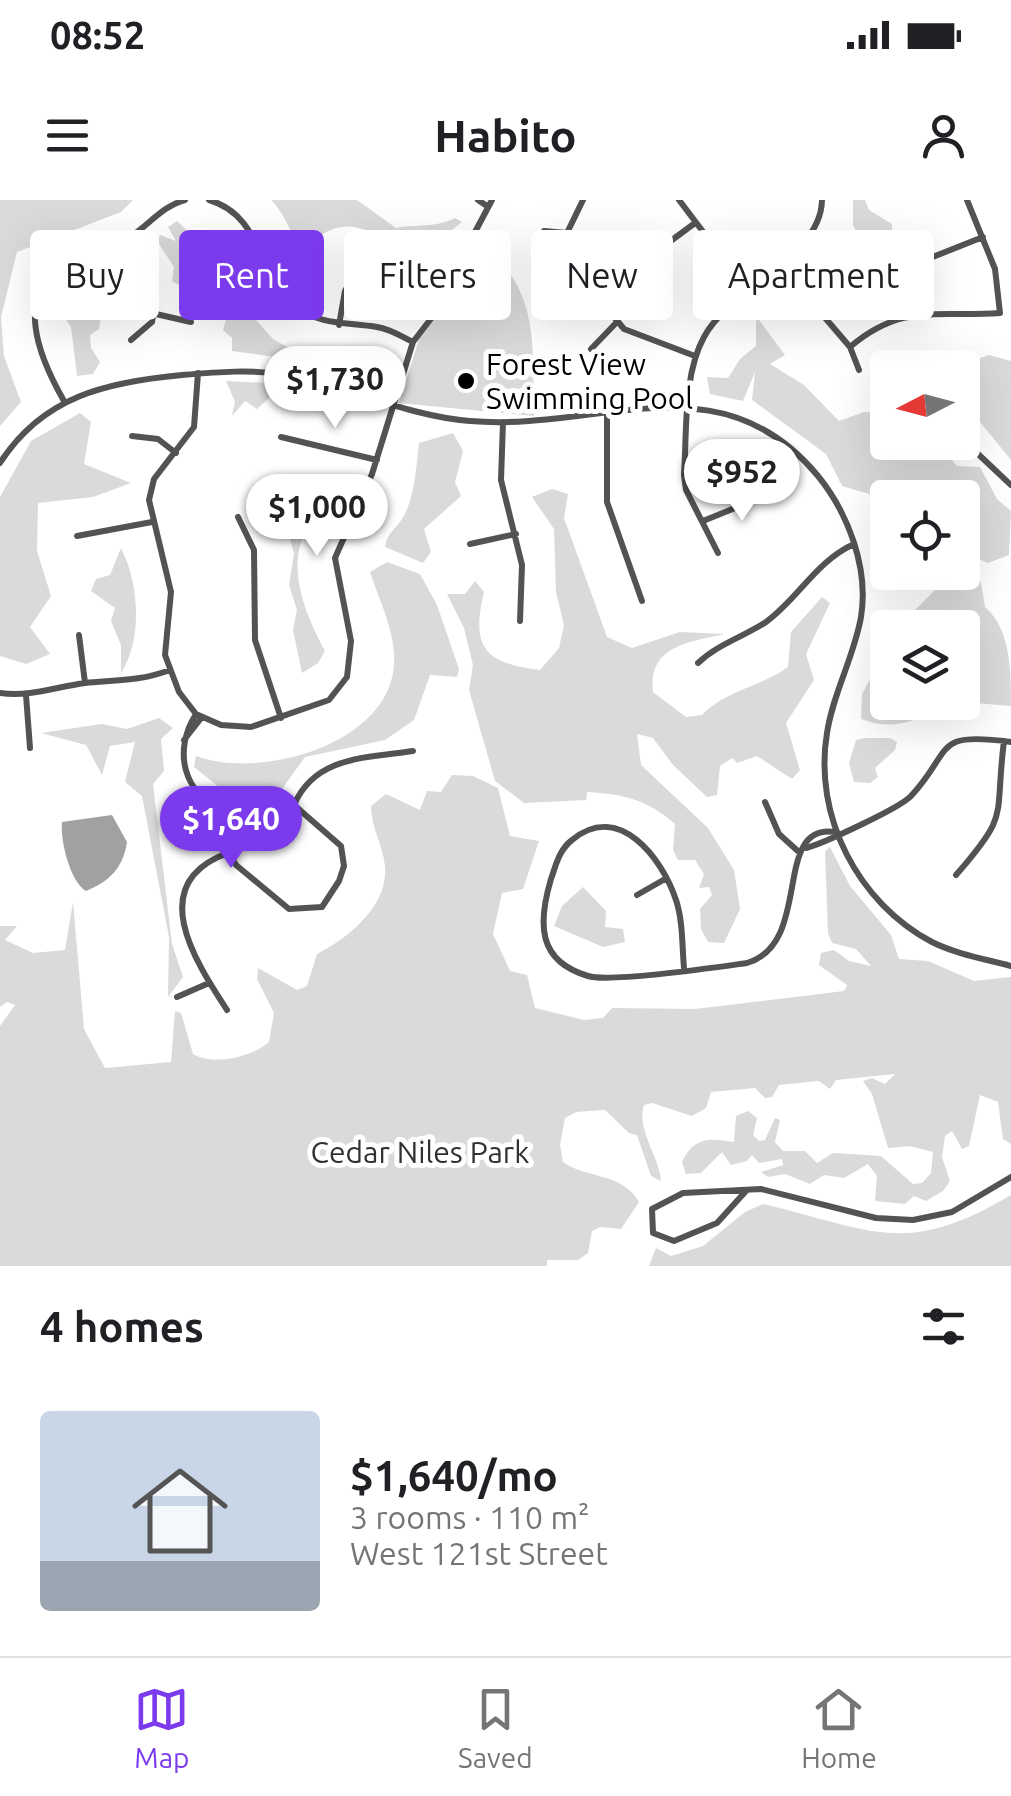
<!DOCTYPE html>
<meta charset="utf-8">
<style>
:root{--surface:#fff;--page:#f6f6f6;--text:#202124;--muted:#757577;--line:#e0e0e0;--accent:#7c3aed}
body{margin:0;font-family:Ubuntu,sans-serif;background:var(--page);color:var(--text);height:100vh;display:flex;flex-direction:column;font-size:38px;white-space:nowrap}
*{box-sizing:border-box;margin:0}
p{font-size:32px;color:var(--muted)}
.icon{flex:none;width:55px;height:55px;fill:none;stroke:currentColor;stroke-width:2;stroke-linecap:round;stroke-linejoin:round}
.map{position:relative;height:1066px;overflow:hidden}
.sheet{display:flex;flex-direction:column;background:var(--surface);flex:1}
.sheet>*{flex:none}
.hud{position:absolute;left:30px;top:30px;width:952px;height:90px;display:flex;gap:20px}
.needle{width:65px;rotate:264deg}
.tools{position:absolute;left:870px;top:150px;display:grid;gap:20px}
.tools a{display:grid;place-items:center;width:110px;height:110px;border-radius:10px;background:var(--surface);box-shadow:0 10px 40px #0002;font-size:50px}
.price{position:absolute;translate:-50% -85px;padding:0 22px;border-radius:35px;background:#fff;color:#222;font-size:32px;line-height:65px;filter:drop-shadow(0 2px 5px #0008)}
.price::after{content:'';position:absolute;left:50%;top:60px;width:30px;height:22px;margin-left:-15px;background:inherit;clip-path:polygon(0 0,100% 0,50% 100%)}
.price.active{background:var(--accent);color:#fff}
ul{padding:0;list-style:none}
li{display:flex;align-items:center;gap:30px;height:250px;padding:0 40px}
li span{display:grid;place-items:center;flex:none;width:280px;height:200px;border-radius:10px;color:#555}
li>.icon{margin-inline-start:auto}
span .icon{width:120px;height:120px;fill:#fffc;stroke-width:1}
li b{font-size:42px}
h2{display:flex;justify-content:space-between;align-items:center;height:120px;padding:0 40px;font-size:42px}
.pill{padding:0 35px;border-radius:10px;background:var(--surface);box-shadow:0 10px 40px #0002;font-size:35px;line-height:90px}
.pill.active{background:var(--accent);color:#fff}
.status{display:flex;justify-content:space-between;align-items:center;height:70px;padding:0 50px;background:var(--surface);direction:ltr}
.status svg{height:28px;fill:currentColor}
header{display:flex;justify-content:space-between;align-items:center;height:130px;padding:0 40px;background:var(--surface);font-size:45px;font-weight:700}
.tabs{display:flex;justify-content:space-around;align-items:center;height:140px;border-top:2px solid var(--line);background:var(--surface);font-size:28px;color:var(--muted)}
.tabs a{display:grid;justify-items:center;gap:5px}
.tabs .active{color:var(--accent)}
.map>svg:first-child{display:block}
</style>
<div class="status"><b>08:52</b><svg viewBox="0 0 49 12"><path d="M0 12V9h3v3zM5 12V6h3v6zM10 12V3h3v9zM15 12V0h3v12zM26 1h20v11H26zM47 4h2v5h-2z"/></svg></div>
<header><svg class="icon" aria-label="menu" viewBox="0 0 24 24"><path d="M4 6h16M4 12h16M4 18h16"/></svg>Habito<svg class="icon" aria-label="person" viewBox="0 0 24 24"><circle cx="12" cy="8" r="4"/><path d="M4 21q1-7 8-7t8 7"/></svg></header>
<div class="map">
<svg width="1011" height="1066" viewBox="0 0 1011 1066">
<rect width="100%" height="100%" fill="#fff"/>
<path fill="#dadada" d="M0,0H133L121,12L17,52L1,117L4,156L21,202L0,226Z
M271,0H357L396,28C418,24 435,28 455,18L462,22L442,38L439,59L388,110L384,106L400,73L397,49C370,27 344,16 314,40L319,57L310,72C294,47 292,22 271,0Z
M853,0H865L869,10L892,24V46L871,42L876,59L869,72L874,89L891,102L872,112L858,95V87L850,82L860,39L853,25Z
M177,21L214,57L222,82L273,139L314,162L232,151V138L223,130L229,109C210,92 192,94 172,81L174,67L157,41L160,35L176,41L168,27Z
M477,45C542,82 532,152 534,216L399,203L421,133Z
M96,72L123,105L121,114L101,115L99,129L90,135L91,148L100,162L93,174L77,176L71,127L66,120L69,111L89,98L98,86Z
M756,116L785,155L770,164L804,185L839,221L864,212L887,213L888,242L937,243L957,266L980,267L997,299L1011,311L1009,355L988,363L974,357L963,364L962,298H888L887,327L869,294L842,286L826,254L752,200L755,172L743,201L710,194L707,177L728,178L740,159L756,146Z
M989,155L1011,161V260L963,201L962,168L955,167Z
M226,181L268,183L304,193L288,206L287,199L270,197L257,209L245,201L232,216L235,202Z
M80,213L91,222L84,264L131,283L93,297L38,303L37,351L51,396L30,427L50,454L26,464L0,456V297L31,241Z
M453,233L463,251L455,282L461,296L424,329L431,352L423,363L385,347C388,332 394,331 402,319C415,299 416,267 419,243Z
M319,288L343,294C333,306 310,320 304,334C287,372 307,417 325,451L318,463L302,473L293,430L297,410L289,385L294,354L280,297L289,293L302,299Z
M552,289L568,294L564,318L607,437L632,448L680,432L725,434C688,442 648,446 653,492L686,517L702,515C726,490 760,487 788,467L791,432L822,397L830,403L806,454L814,480L786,523L800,570L792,579L757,556L737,563L732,558L720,566L717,595L707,597L673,565L653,538L637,534L641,565L708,628L734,670L740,709L724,743L708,742L701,729L700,709L712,695L709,687L699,688L704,674L695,660H678L673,650L675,624C647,599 623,594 587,592L586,600L524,603L495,581L469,490L473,465L464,428L447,394H465L475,381L484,392C470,450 487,463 540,470L559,448L564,425L556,392L554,329L532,297Z
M121,348C139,383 143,439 121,473V445L111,421L115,408L91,391L96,379L110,375Z
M387,362L420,374L437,405L459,469L457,477L430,475L414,520L385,540L305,557L282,589L225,592L194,567L196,556C262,581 400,542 394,454C393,427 378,397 370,372Z
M972,376L981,382L985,407C1011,429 1011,472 1011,506L963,502L962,428L898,427L936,389Z
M887,448L888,502L949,503C918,520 896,532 861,519L862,494Z
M159,518L173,528L161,539L164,571L153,584L172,744L183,777L168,797L169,737L142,596L125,582L135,542L110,546L102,575L86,545L41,533L102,524L127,529Z
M864,538H890L897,542L895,550L875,568L878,577L870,583L854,582L849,563L856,540Z
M452,575L473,576L498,588L510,636L539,641L523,689L502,693L493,734L510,771L527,775L535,808L584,820L603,818L612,808L695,809L844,791L847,785L819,765L821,753L834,750L849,761L871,766L856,749L832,743L828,733L825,651L830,647L850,686L891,735L899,759L928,761L974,781L1011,777V944L1003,939L998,902L980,895L969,946L962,949L952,931L945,936L942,957L950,981L943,991L926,1001L914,996L905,1004L875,1001L877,976L868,964L844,978L824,975L810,984L785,974L768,977L761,972L783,965L782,959L759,963L752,955L747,961L731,965L722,952L701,973L686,974L682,962C694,936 711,938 734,942L736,916L748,911L757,918L753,935L759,941L765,940L775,918L780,920L775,942L783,951H805L817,963L833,953L881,956L913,984L922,983L931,973L933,952L910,946L888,948L872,894L863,881L872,878L885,884L895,874L836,880L830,889L819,881L779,885L772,897L765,898L755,888L711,892L706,908L692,916L652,903L644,905C636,929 660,958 661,981L651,976L637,935L629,933L605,910L576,912L565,918L560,945L563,962C584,978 624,973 639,1002L621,1029L600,1027L592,1031L588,1053L578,1060H547V1066H0V826L15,805L7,802L0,807V726H17L5,740L33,753L65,750L73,702L84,829L105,868L171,862L175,811L181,813L193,854C213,866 252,857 269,842L274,813L257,779L258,768L297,790L307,786L317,754C347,739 389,706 385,666C383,645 371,628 371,606L386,594L420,610L427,591L441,592Z
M583,687L606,711L605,727L623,729L625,742L603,747L554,726L562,706Z
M1011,995V1066H649L656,1048L671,1056L703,1046L745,1012L763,1004C873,1030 905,1058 1011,995Z"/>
<path fill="#a1a1a1" d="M112,615L127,642C123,668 110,681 86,691C70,682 60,640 62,622Z"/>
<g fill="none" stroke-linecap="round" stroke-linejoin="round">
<path stroke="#535353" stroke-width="6" d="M209,0C262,15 258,75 295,106C320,126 348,122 377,127C390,129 401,136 413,142
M478,0L487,6
M583,0L567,33L570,57L582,78L624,129L695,156
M679,0L704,33L758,82
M544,31L567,33
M122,42L156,96L152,122L131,140
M668,43L695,23
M779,64L850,147L859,170
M910,66L983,37
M156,114L191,122
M339,125L345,91L357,70
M850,147C903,102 938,118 1000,113L995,69L967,0
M591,149L616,123
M198,173L194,227L154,279L149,300L171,392L165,455L179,492L196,514L221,525L251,527L329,500L347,477L351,441L335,358L372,274L413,142L456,86L475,32L492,0
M64,201C40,159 11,93 68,62C87,52 109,50 127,39C148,27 160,7 185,0
M607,213V302L642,401
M503,222L501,280L522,365L520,421
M132,236L158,239L176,253
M281,237L377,260
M977,253L1011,285
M0,263C43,196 107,182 182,175C217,172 252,169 287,175C349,187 407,216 470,221C597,232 720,157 818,276C848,313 869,368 861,417C854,457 833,493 827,533C813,616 858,703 932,742C956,754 985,759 1011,766
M238,317L254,350L255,440L281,518
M703,321L767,295
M77,336L152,322
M470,344L516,334
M718,353L686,290L684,275C687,232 683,175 704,137C731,87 821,58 822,0
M79,435L85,483
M698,463C718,444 743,437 766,422C799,398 815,362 854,344
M0,493C31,497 55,487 85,483C116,480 141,481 170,470
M26,495L30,548
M196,514C173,550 182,595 226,611L228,653C144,683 195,761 227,810
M184,540L202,517
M765,602L779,634L800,653
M294,605C315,556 366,558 413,551
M226,611L294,605L341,646L344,666L339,681L322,707L289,709L236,665L228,653
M806,648C822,644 900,608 911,596C954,550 931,531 1011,542
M956,675C1011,612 994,620 1004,541
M637,695L665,679
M684,768C682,746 683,721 676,700C662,658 619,601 572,640C559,650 556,665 551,679C538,723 537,761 588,776C610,783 718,767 747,763C814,743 771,623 835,632
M177,797L209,783
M746,991L717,1023L674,1041L653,1033L652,1009L683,993L761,989L876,1018L913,1020L952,1012L1011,977"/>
</g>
<circle fill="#000" stroke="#fff" stroke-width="4" cx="466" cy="181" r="10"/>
<g text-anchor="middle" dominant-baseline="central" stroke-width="10" stroke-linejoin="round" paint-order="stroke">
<g font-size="30" fill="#000" stroke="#fff" text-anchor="start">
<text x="486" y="164">Forest View<tspan x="486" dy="34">Swimming Pool</tspan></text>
</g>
<g font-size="30" fill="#313131" stroke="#fff">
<text x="420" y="952">Cedar Niles Park</text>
</g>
</g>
</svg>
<div class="tools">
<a><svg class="needle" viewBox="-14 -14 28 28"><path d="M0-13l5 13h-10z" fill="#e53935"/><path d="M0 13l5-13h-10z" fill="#757577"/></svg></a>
<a><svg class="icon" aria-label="locate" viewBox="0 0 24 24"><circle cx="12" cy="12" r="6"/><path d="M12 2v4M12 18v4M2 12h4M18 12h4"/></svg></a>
<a><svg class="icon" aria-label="layers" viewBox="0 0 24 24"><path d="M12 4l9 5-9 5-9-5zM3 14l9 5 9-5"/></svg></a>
</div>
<b class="price" style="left:335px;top:231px">$1,730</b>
<b class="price" style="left:742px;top:324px">$952</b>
<b class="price" style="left:317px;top:359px">$1,000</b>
<b class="price active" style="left:231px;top:671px">$1,640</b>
<div class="hud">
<a class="pill">Buy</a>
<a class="pill active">Rent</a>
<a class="pill">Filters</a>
<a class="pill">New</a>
<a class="pill">Apartment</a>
</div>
</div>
<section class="sheet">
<h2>4 homes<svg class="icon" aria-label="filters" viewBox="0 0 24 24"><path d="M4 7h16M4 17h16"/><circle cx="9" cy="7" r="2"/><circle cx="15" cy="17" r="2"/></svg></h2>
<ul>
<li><span style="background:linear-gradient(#c9d6e8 75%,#9aa5b1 0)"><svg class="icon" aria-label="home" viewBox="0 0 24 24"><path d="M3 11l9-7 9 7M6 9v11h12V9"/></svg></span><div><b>$1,640/mo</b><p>3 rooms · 110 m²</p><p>West 121st Street</p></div></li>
</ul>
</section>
<nav class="tabs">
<a class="active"><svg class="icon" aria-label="map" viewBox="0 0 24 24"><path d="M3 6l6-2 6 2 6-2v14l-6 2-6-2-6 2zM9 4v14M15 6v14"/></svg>Map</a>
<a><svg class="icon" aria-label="saved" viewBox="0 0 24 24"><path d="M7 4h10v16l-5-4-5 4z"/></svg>Saved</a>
<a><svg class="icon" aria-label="home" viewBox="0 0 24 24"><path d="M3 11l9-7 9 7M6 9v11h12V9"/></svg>Home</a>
</nav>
